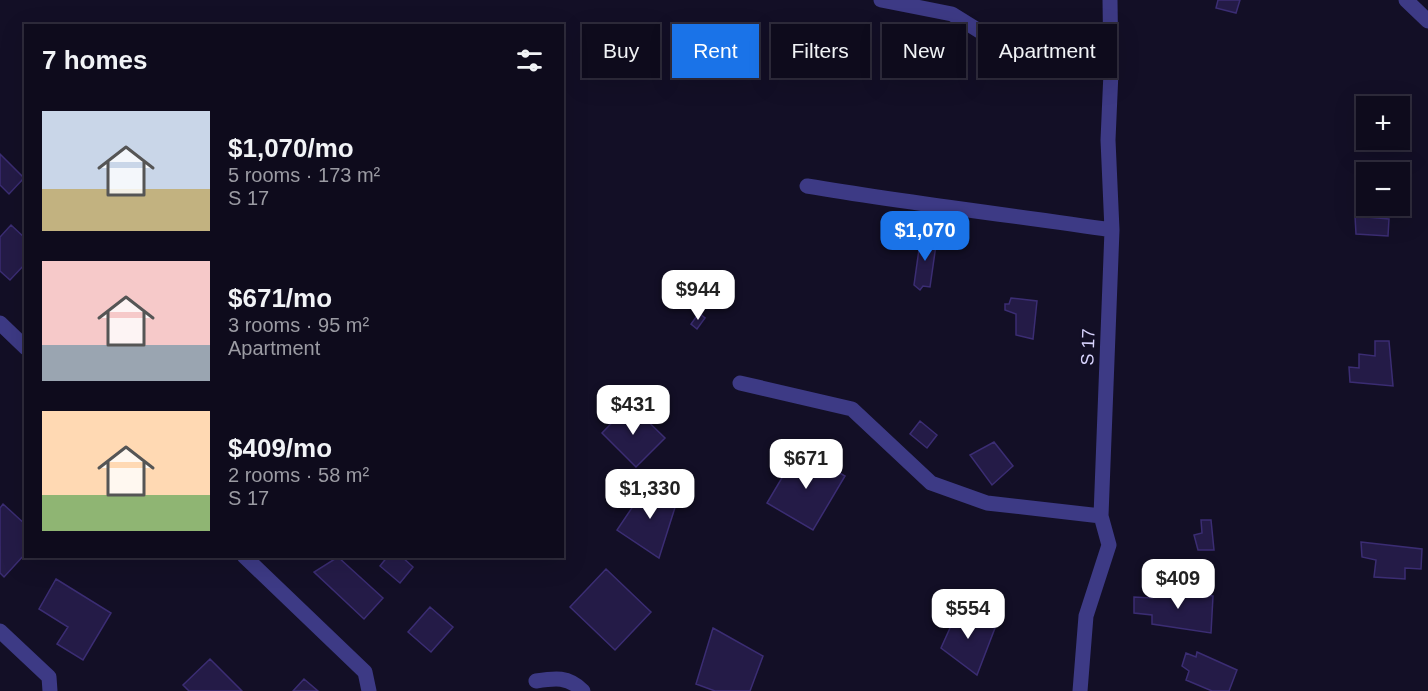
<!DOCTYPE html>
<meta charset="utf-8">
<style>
:root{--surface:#0e0b1c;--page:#171425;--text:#f1f3f6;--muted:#9b9ba3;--line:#2e2b3b;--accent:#1a73e8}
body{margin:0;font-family:Helvetica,sans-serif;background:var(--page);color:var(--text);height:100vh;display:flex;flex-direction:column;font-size:22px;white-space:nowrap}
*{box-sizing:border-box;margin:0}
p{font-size:20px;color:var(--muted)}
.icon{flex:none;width:33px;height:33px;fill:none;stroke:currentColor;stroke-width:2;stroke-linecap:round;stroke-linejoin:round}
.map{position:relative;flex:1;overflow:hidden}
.sheet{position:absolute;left:24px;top:24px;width:540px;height:534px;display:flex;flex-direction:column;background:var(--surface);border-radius:0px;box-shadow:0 6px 24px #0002,0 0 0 2px var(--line)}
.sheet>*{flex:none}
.top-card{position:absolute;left:582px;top:24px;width:570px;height:54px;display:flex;gap:12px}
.buttons{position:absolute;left:1356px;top:96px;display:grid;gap:12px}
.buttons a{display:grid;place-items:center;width:54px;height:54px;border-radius:0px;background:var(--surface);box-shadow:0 6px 24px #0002,0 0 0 2px var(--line);font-size:30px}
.price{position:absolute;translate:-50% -51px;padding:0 14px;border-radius:12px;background:#fff;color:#222;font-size:20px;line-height:39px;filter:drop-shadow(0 2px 3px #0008)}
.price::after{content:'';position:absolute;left:50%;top:36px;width:18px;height:14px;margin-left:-9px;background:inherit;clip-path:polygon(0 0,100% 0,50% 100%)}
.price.on{background:var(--accent);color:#fff}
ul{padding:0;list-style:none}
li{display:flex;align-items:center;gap:18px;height:150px;padding:0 18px}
li span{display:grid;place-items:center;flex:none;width:168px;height:120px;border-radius:0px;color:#555}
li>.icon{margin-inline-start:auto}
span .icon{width:72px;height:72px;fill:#fffc;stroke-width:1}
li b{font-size:26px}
h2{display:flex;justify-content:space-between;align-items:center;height:72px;padding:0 18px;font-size:26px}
.pill{padding:0 21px;border-radius:0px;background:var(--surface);box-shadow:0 6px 24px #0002,0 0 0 2px var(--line);font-size:21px;line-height:54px}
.pill.on{background:var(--accent);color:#fff}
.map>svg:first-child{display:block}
</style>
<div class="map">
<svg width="1428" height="691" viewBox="0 0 1428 691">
<rect width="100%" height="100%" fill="#130f26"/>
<path fill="#241b47" stroke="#3b2d73" stroke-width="1.5" d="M1218,0H1240L1236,13L1216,8Z
M0,154L24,178L9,194L0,185Z
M1355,216L1389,219L1388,236L1356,234Z
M11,225L26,239V263L10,280L0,271V237Z
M921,235L937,238L930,287L923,286L920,290L914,285Z
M1011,298L1037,301L1033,339L1016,335V314L1005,310V304H1009Z
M699,313L705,318L697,329L691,324Z
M1375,341H1389L1393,386L1350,382L1349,367L1359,368V354L1375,356Z
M630,404L665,438L636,467L602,433Z
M920,421L937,435L927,448L910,434Z
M994,442L1013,466L992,485L970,455Z
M799,449L845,476L813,530L767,503Z
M646,487L678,498L659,558L617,530Z
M3,504L26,525V553L4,577L0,573V508Z
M1201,520H1211L1214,550H1198L1194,535L1202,533Z
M1361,542L1422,549L1421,569L1405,568V579L1374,577L1376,560L1362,557Z
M388,556H401L413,567L400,583L380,566Z
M338,557L383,598L364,619L314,572Z
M606,569L651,612L615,650L570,607Z
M56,579L111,613L83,660L57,644L68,627L39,609Z
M1152,590L1213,596L1211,633L1152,624V615L1134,613V597L1152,598Z
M430,607L453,627L431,652L408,632Z
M959,608L995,628L977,675L941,648Z
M713,628L763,656L750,691H715L696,684Z
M1197,652L1237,670L1229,691H1212L1186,680L1189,671L1182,666L1186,653L1196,657Z
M210,659L242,691H189L183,685Z
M304,679L318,691H293Z"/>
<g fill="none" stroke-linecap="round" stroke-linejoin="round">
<path stroke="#3d3a85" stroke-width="15" d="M881,0L952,14L1026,60L1111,72
M1406,0L1428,21
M807,186C908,203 1010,215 1112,230
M0,323L26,348
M740,383L852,409L931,483L987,503L1101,516
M244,556L365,672L369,691
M0,631L49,677L50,691
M536,681C555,678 568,676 583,691
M1080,691L1086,616L1109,545L1101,516L1112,230L1108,140L1111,72L1110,0"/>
</g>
<g text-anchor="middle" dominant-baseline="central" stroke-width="4.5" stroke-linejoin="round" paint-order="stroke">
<g font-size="18" fill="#d9d4ff" stroke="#130f26">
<text transform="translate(1088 347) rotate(-88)">S 17</text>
</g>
</g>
</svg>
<div class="buttons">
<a>+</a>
<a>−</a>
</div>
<b class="price on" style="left:925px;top:262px">$1,070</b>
<b class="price" style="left:698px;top:321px">$944</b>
<b class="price" style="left:633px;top:436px">$431</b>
<b class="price" style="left:806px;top:490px">$671</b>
<b class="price" style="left:650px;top:520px">$1,330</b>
<b class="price" style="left:1178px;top:610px">$409</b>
<b class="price" style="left:968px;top:640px">$554</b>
<div class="top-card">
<a class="pill">Buy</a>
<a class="pill on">Rent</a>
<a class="pill">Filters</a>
<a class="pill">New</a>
<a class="pill">Apartment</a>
</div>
<section class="sheet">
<h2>7 homes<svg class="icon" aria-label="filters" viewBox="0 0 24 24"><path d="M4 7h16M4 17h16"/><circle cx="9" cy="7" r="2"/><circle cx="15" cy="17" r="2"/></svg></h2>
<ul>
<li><span style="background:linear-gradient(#c9d6e8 65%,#c2b280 0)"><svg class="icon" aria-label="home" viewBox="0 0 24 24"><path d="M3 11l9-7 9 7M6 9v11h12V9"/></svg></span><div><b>$1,070/mo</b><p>5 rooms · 173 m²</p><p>S 17</p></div></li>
<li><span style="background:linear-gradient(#f6c9c9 70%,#9aa5b1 0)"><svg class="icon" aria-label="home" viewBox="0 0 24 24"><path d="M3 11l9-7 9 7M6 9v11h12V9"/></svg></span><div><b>$671/mo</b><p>3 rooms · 95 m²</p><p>Apartment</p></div></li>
<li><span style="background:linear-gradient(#ffd9b3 70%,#8fb573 0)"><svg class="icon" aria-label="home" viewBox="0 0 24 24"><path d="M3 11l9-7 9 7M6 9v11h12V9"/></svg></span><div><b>$409/mo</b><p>2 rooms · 58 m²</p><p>S 17</p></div></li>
</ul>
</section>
</div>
